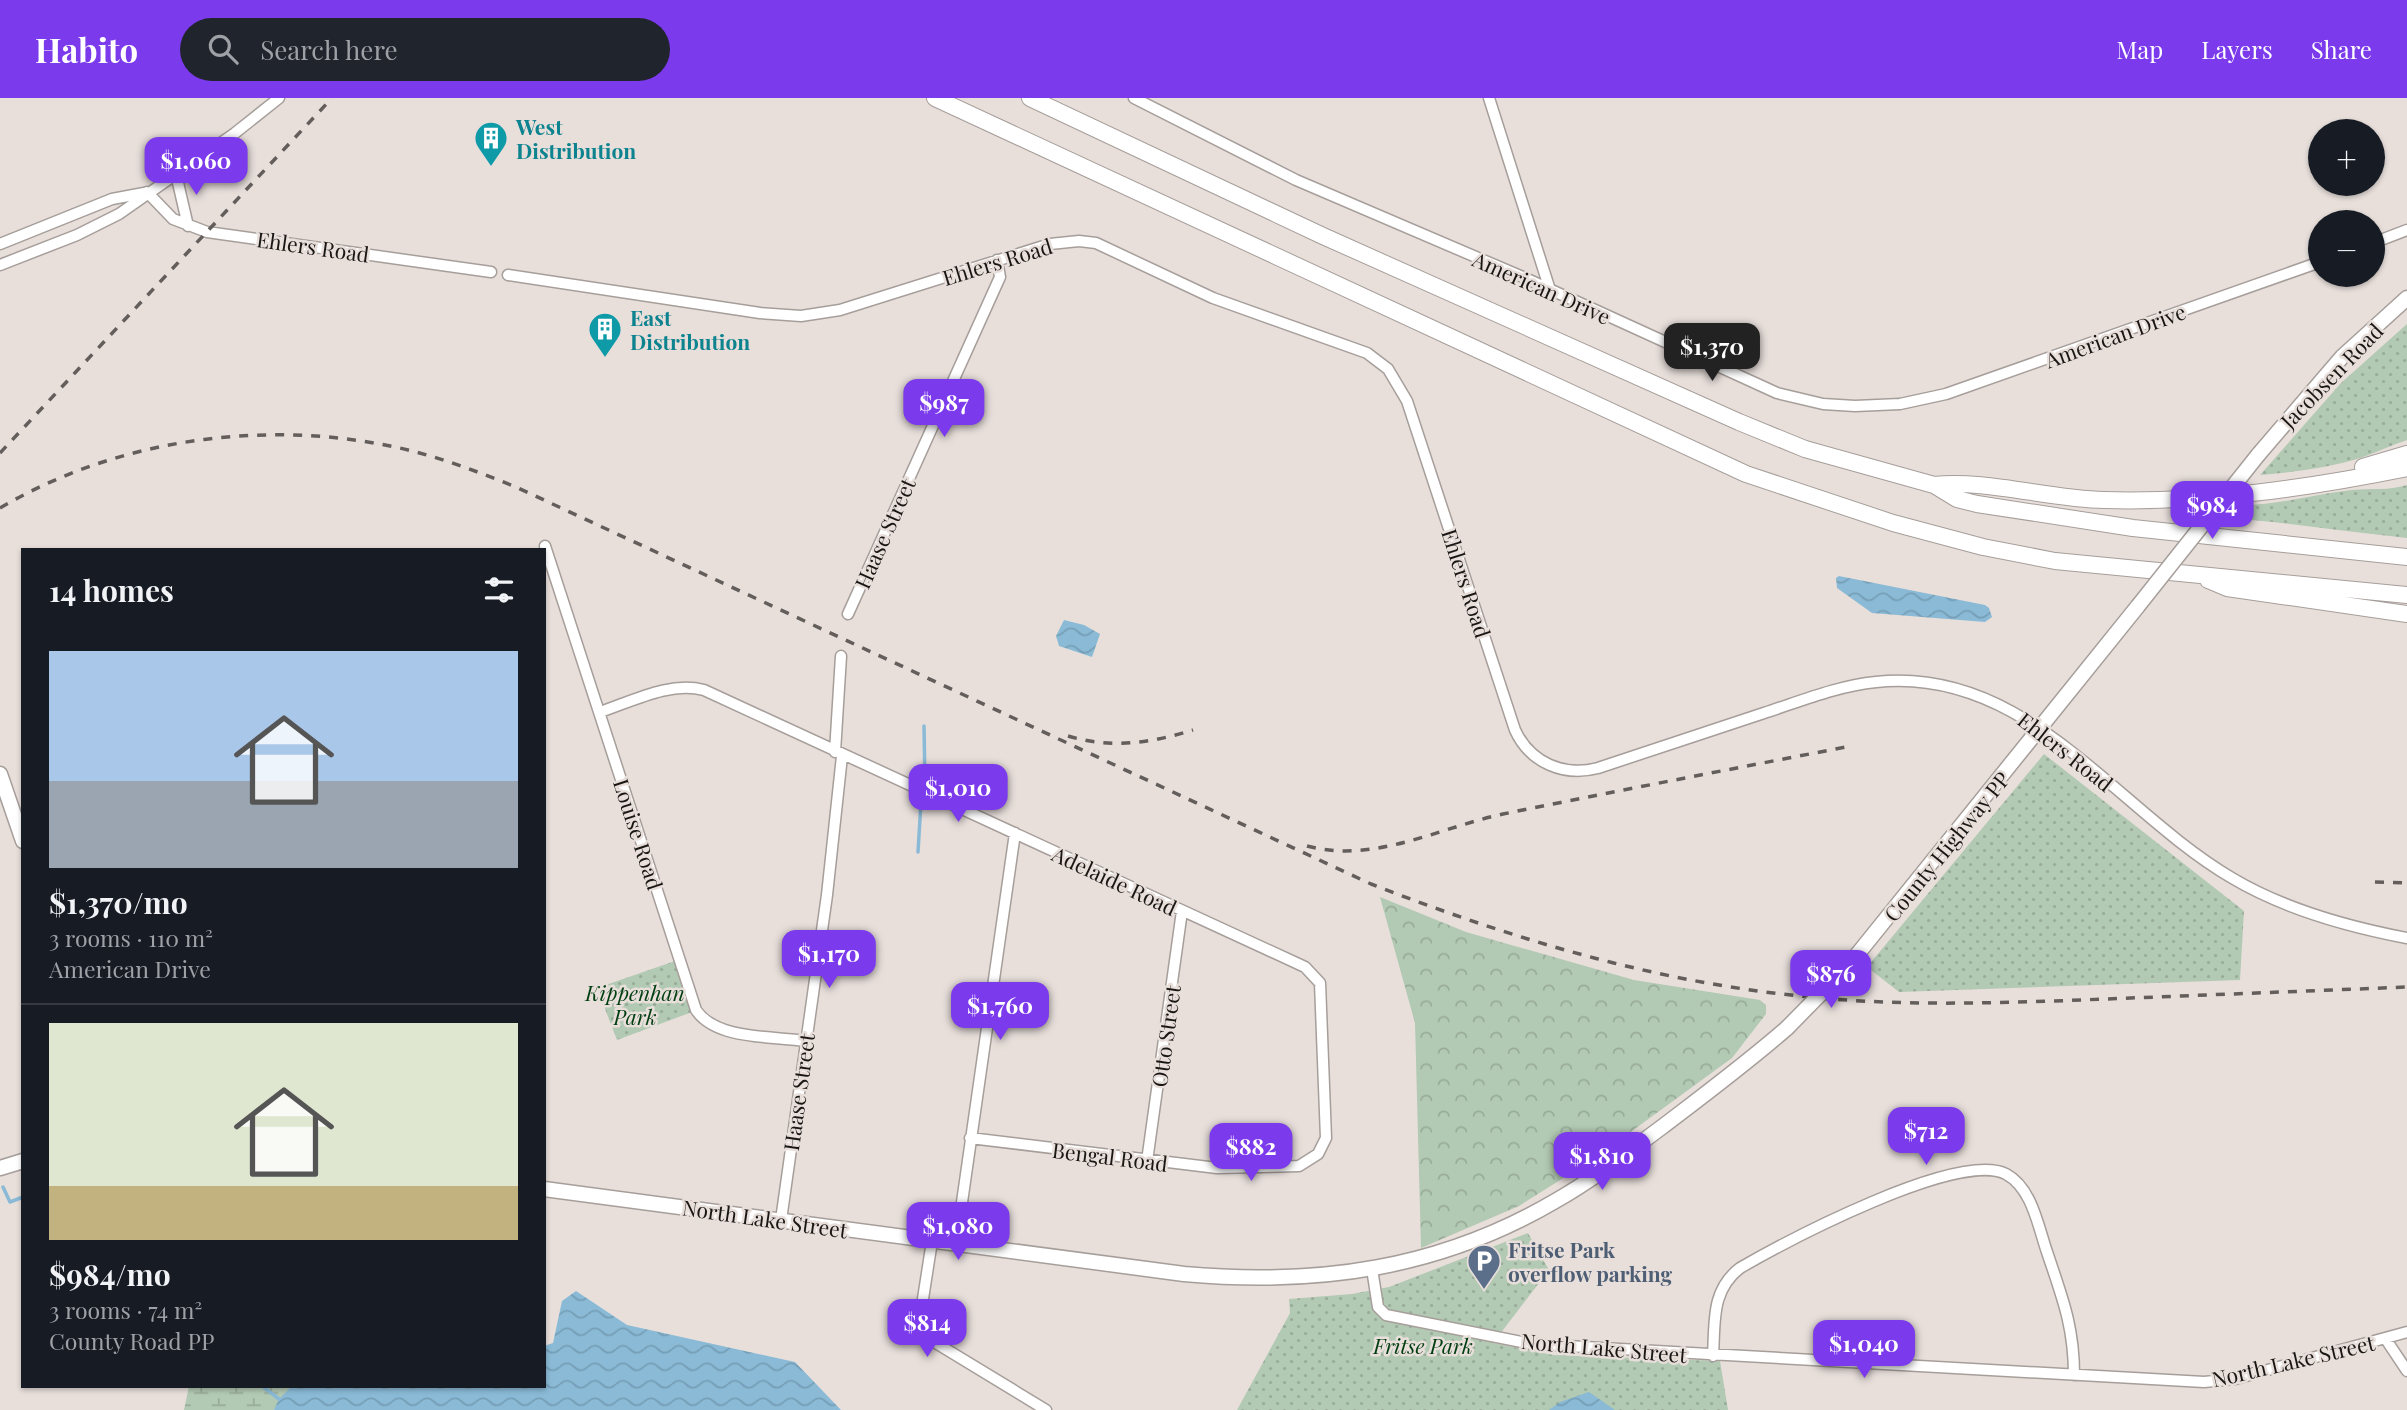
<!DOCTYPE html>
<meta charset="utf-8">
<style>
:root{--surface:#171b24;--page:#20242c;--text:#f1f3f6;--muted:#9ea1a6;--line:#363941;--accent:#7c3aed}
body{margin:0;font-family:"Playfair Display",serif;background:var(--page);color:var(--text);height:100vh;display:flex;flex-direction:column;font-size:26px;white-space:nowrap}
*{box-sizing:border-box;margin:0}
p{font-size:23px;color:var(--muted)}
.icon{flex:none;width:38px;height:38px;fill:none;stroke:currentColor;stroke-width:2;stroke-linecap:round;stroke-linejoin:round}
.map{position:relative;flex:1;overflow:hidden}
.sheet{position:absolute;left:21px;top:450px;width:525px;height:840px;display:flex;flex-direction:column;background:var(--surface);border-radius:0px;box-shadow:0 2px 5px #0004}
.sheet>*{flex:none}
.fabs{position:absolute;left:2308px;top:21px;display:grid;gap:14px}
.fabs a{display:grid;place-items:center;width:77px;height:77px;border-radius:50%;background:var(--surface);box-shadow:0 2px 5px #0004;font-size:35px}
.price{position:absolute;translate:-50% -60px;padding:0 16px;border-radius:14px;background:var(--accent);color:#fff;font-size:23px;line-height:46px;filter:drop-shadow(0 2px 4px #0008)}
.price::after{content:'';position:absolute;left:50%;top:42px;width:21px;height:16px;margin-left:-10px;background:inherit;clip-path:polygon(0 0,100% 0,50% 100%)}
.price.current{background:#222;color:#fff}
ul{padding:0;list-style:none}
li{display:grid;align-content:center;gap:14px;height:371px;padding:0 28px}
li+li{border-top:2px solid var(--line)}
li span{display:grid;place-items:center;height:217px;border-radius:0px;color:#555}
li>.icon{margin-inline-start:auto}
span .icon{width:126px;height:126px;fill:#fffc;stroke-width:1}
li b{font-size:30px}
h2{display:flex;justify-content:space-between;align-items:center;height:84px;padding:0 28px;font-size:30px}
header{display:flex;align-items:center;gap:42px;box-sizing:border-box;height:98px;padding:0 35px;background:var(--accent);color:#fff}
header strong{font-size:33px}
nav{display:flex;gap:38px;margin-inline-start:auto;font-size:24px}
.search{width:490px;height:63px;background:var(--page);display:flex;align-items:center;gap:18px;box-sizing:border-box;padding:0 24px;border-radius:38px;color:var(--muted);font-size:26px}
.map>svg:first-child{display:block}
</style>
<header>
<strong>Habito</strong>
<div class="search"><svg class="icon" aria-label="search" viewBox="0 0 24 24"><circle cx="10" cy="10" r="6"/><path d="M15 15l6 6"/></svg>Search here</div>
<nav><a>Map</a><a>Layers</a><a>Share</a></nav>
</header>
<div class="map">
<svg width="2407" height="1312" viewBox="0 0 2407 1312">
<defs>
<pattern id="grass-dots" width="8" height="8" patternUnits="userSpaceOnUse" patternTransform="scale(1.75)"><rect width="8" height="8" fill="#b2c9b3"/><path d="M2 2h.1M6 6h.1" fill="none" stroke="#98ac99" stroke-width="1.8" stroke-linecap="round"/></pattern>
<pattern id="forest-crowns" width="20" height="18" patternUnits="userSpaceOnUse" patternTransform="scale(1.75)"><rect width="20" height="18" fill="#b2c9b3"/><path d="M2 6a3 3 0 1 1 6 0M12 15a3 3 0 1 1 6 0" fill="none" stroke="#98ac99"/></pattern>
<pattern id="wetland-marsh" width="20" height="14" patternUnits="userSpaceOnUse" patternTransform="scale(1.75)"><rect width="20" height="14" fill="#b2c9b3"/><path d="M1 5h8M5 5V1M11 12h8M15 12V8" fill="none" stroke="#98ac99"/></pattern>
<pattern id="water-waves" width="16" height="10" patternUnits="userSpaceOnUse" patternTransform="scale(1.75)"><rect width="16" height="10" fill="#8abad6"/><path d="M0 5q4-4 8 0t8 0" fill="none" stroke="#769fb7"/></pattern>
</defs>
<rect width="100%" height="100%" fill="#e8dfdb"/>
<path fill="url(#grass-dots)" d="M2407,226V342C2391,347 2376,355 2360,360C2328,370 2294,374 2260,377L2341,285Z
M2407,387V440C2346,434 2287,424 2226,420L2237,407C2277,408 2313,396 2352,392C2371,390 2388,393 2407,387Z
M2044,656L2244,813L2240,882L1899,894L1867,869Z
M675,863L692,914L617,942L597,890Z
M1528,1135L1549,1172L1493,1245L1553,1257L1720,1263L1728,1312H1237L1290,1215L1289,1201L1352,1196L1389,1189Z"/>
<path fill="url(#forest-crowns)" d="M1380,799L1466,834L1634,882L1760,902L1766,907V916L1732,960L1595,1060L1519,1108L1421,1150L1415,925Z"/>
<path fill="url(#wetland-marsh)" d="M189,1288H292L274,1312H184Z"/>
<path fill="url(#water-waves)" d="M1839,478L1985,507L1989,510L1992,519L1985,524L1872,515L1837,490L1836,480Z
M1064,522L1084,527L1100,536L1092,559L1059,548L1056,538Z
M576,1193L627,1227L795,1264L841,1312H274L279,1301L292,1288H544V1248L553,1245L562,1203Z
M1589,1294L1615,1312H1549L1560,1304Z"/>
<g fill="none" stroke-linecap="round" stroke-linejoin="round">
<path stroke="#8abad6" stroke-width="3.5" d="M924,628L925,685
M918,754L921,704
M3,1089L10,1104L23,1099
M262,1288L279,1301"/>
<defs>
<path id="minor" d="M1134,0L1296,82L1525,180L1777,295L1823,306L1855,308L1900,306L1946,296L2320,164
M1489,0L1550,192
M176,76L188,128
M147,94L173,121L207,134L491,174
M2373,145L2407,132
M0,146L112,101L144,95
M0,167L77,137L119,116L235,35L279,0
M508,177L760,215L801,218L840,212L1050,146L1079,143L1096,145L1213,200L1367,255L1388,271L1407,303L1515,632C1530,665 1564,679 1598,670C1653,652 1709,633 1764,615C1801,603 1837,588 1876,584C2027,568 2116,712 2232,780C2284,811 2349,829 2407,840
M545,448L696,912C716,942 772,938 805,943
M848,516L1000,179L997,162
M600,614C633,603 670,583 704,592L1305,869L1320,885L1326,1040L1318,1056L1299,1068L1217,1070L970,1040
M835,654L841,558
M1147,1063L1182,813
M781,1122L827,797L842,658
M932,1143L920,1220L926,1239L1046,1312
M956,1146L1015,735
M1372,1171L1378,1209L1386,1217L1532,1246L2204,1284L2235,1281L2407,1234
M2385,1240L2407,1273
M1713,1258C1715,1224 1711,1192 1740,1170C1787,1143 1958,1052 2006,1076C2032,1090 2038,1128 2047,1154C2062,1199 2074,1228 2074,1277"/>
<path id="major" d="M2258,357L2342,259L2407,200
M0,676L23,743
M1848,868L2138,508
M0,1070L23,1063
M544,1091L1184,1176C1318,1188 1440,1171 1557,1102C1594,1081 1628,1054 1662,1029C1704,997 1747,965 1787,930"/>
<path id="highway" d="M935,0L1746,376L1893,425L1983,449L2055,463L2407,497
M1030,0L1323,138L1739,324L1805,351L1934,387L1957,401L1977,406L2133,430L2407,459
M2363,369L2407,356
M1934,387C1985,381 2049,401 2104,402C2205,405 2308,390 2407,370
M2208,482L2227,490L2407,516"/>
</defs>
<use href="#minor" stroke="#a69e9a" stroke-width="13"/>
<use href="#major" stroke="#a69e9a" stroke-width="17"/>
<use href="#highway" stroke="#a69e9a" stroke-width="18"/>
<use href="#minor" stroke="#fff" stroke-width="10"/>
<use href="#major" stroke="#fff" stroke-width="14"/>
<use href="#highway" stroke="#fff" stroke-width="16"/>
<path stroke="#635e5b" stroke-width="3.5" stroke-dasharray="9 9" stroke-linecap="butt" d="M0,355L332,0
M0,410C117,341 263,321 395,349C437,358 476,373 516,389L1371,786C1510,840 1651,883 1800,898C1901,909 2004,905 2106,901C2206,897 2307,893 2407,889
M1068,638C1111,651 1151,645 1193,632
M1307,748C1374,766 1438,730 1503,716C1617,693 1731,671 1846,649
M2375,784L2407,785"/>
<defs>
<path id="major-bridge" d="M2138,508L2258,357
M1787,930L1848,868"/>
</defs>
<use href="#major-bridge" stroke="#a69e9a" stroke-width="17" stroke-linecap="butt"/>
<use href="#major-bridge" stroke="#fff" stroke-width="14"/>
</g>
<defs>
<symbol id="building-pin" viewBox="-11 -11 22 30"><path d="M0 17L-7.5 6A9.5 9.5 0 1 1 7.5 6Z" fill="#0f9aa8" stroke="#e8dfdb"/><path d="M-4-6H4V6H1V3H-1V6H-4ZM-2.5-4.3h1.7v1.8h-1.7ZM.8-4.3h1.7v1.8H.8ZM-2.5-1h1.7V.8h-1.7ZM.8-1h1.7V.8H.8Z" fill="#fff"/></symbol>
<symbol id="parking-pin" viewBox="-11 -11 22 30"><path d="M0 17L-7.5 6A9.5 9.5 0 1 1 7.5 6Z" fill="#5c6f8a" stroke="#e8dfdb"/><path d="M-3.5-5.5H1a3.5 3.5 0 0 1 0 7H-1V5.5H-3.5ZM-1-3.4V-.6H.8a1.4 1.4 0 0 0 0-2.8Z" fill="#fff"/></symbol>
</defs>
<g fill-rule="evenodd">
<use href="#building-pin" x="472" y="21" width="38" height="52"/>
<use href="#building-pin" x="586" y="212" width="38" height="52"/>
<use href="#parking-pin" x="1465" y="1144" width="38" height="52"/>
</g>
<g text-anchor="middle" dominant-baseline="central" stroke-width="5" stroke-linejoin="round" paint-order="stroke">
<g font-size="21" font-weight="bold" fill="#0d838f" stroke="#e8dfdb" text-anchor="start">
<text x="516" y="28">West<tspan x="516" dy="24">Distribution</tspan></text>
<text x="630" y="219">East<tspan x="630" dy="24">Distribution</tspan></text>
</g>
<g font-size="21" fill="#191614" stroke="#e8dfdb">
<text transform="translate(313 148) rotate(8)">Ehlers Road</text>
<text transform="translate(997 163) rotate(-17)">Ehlers Road</text>
<text transform="translate(1542 189) rotate(24)">American Drive</text>
<text transform="translate(2115 237) rotate(-20)">American Drive</text>
<text transform="translate(2331 277) rotate(-46)">Jacobsen Road</text>
<text transform="translate(884 435) rotate(-66)">Haase Street</text>
<text transform="translate(1467 485) rotate(72)">Ehlers Road</text>
<text transform="translate(2066 653) rotate(38)">Ehlers Road</text>
<text transform="translate(639 736) rotate(72)">Louise Road</text>
<text transform="translate(1946 748) rotate(-51)">County Highway PP</text>
<text transform="translate(1115 782) rotate(25)">Adelaide Road</text>
<text transform="translate(1165 938) rotate(-82)">Otto Street</text>
<text transform="translate(798 994) rotate(-82)">Haase Street</text>
<text transform="translate(1110 1058) rotate(7)">Bengal Road</text>
<text transform="translate(765 1120) rotate(8)">North Lake Street</text>
<text transform="translate(1604 1249) rotate(5)">North Lake Street</text>
<text transform="translate(2293 1262) rotate(-13)">North Lake Street</text>
</g>
<g font-size="21" font-style="italic" fill="#003e11" stroke="#e8dfdb">
<text x="635" y="894">Kippenhan<tspan x="635" dy="24">Park</tspan></text>
<text x="1423" y="1247">Fritse Park</text>
</g>
<g font-size="21" font-weight="bold" fill="#4e5e75" stroke="#e8dfdb" text-anchor="start">
<text x="1508" y="1151">Fritse Park<tspan x="1508" dy="24">overflow parking</tspan></text>
</g>
</g>
</svg>
<div class="fabs">
<a>+</a>
<a>−</a>
</div>
<b class="price" style="left:196px;top:99px">$1,060</b>
<b class="price current" style="left:1712px;top:285px">$1,370</b>
<b class="price" style="left:944px;top:341px">$987</b>
<b class="price" style="left:2212px;top:443px">$984</b>
<b class="price" style="left:958px;top:726px">$1,010</b>
<b class="price" style="left:829px;top:892px">$1,170</b>
<b class="price" style="left:1831px;top:912px">$876</b>
<b class="price" style="left:1000px;top:944px">$1,760</b>
<b class="price" style="left:1926px;top:1069px">$712</b>
<b class="price" style="left:1251px;top:1085px">$882</b>
<b class="price" style="left:1602px;top:1094px">$1,810</b>
<b class="price" style="left:958px;top:1164px">$1,080</b>
<b class="price" style="left:927px;top:1261px">$814</b>
<b class="price" style="left:1864px;top:1282px">$1,040</b>
<section class="sheet">
<h2>14 homes<svg class="icon" aria-label="filters" viewBox="0 0 24 24"><path d="M4 7h16M4 17h16"/><circle cx="9" cy="7" r="2"/><circle cx="15" cy="17" r="2"/></svg></h2>
<ul>
<li><span style="background:linear-gradient(#a9c7e8 60%,#9aa5b1 0)"><svg class="icon" aria-label="home" viewBox="0 0 24 24"><path d="M3 11l9-7 9 7M6 9v11h12V9"/></svg></span><div><b>$1,370/mo</b><p>3 rooms · 110 m²</p><p>American Drive</p></div></li>
<li><span style="background:linear-gradient(#dfe7d0 75%,#c2b280 0)"><svg class="icon" aria-label="home" viewBox="0 0 24 24"><path d="M3 11l9-7 9 7M6 9v11h12V9"/></svg></span><div><b>$984/mo</b><p>3 rooms · 74 m²</p><p>County Road PP</p></div></li>
</ul>
</section>
</div>
